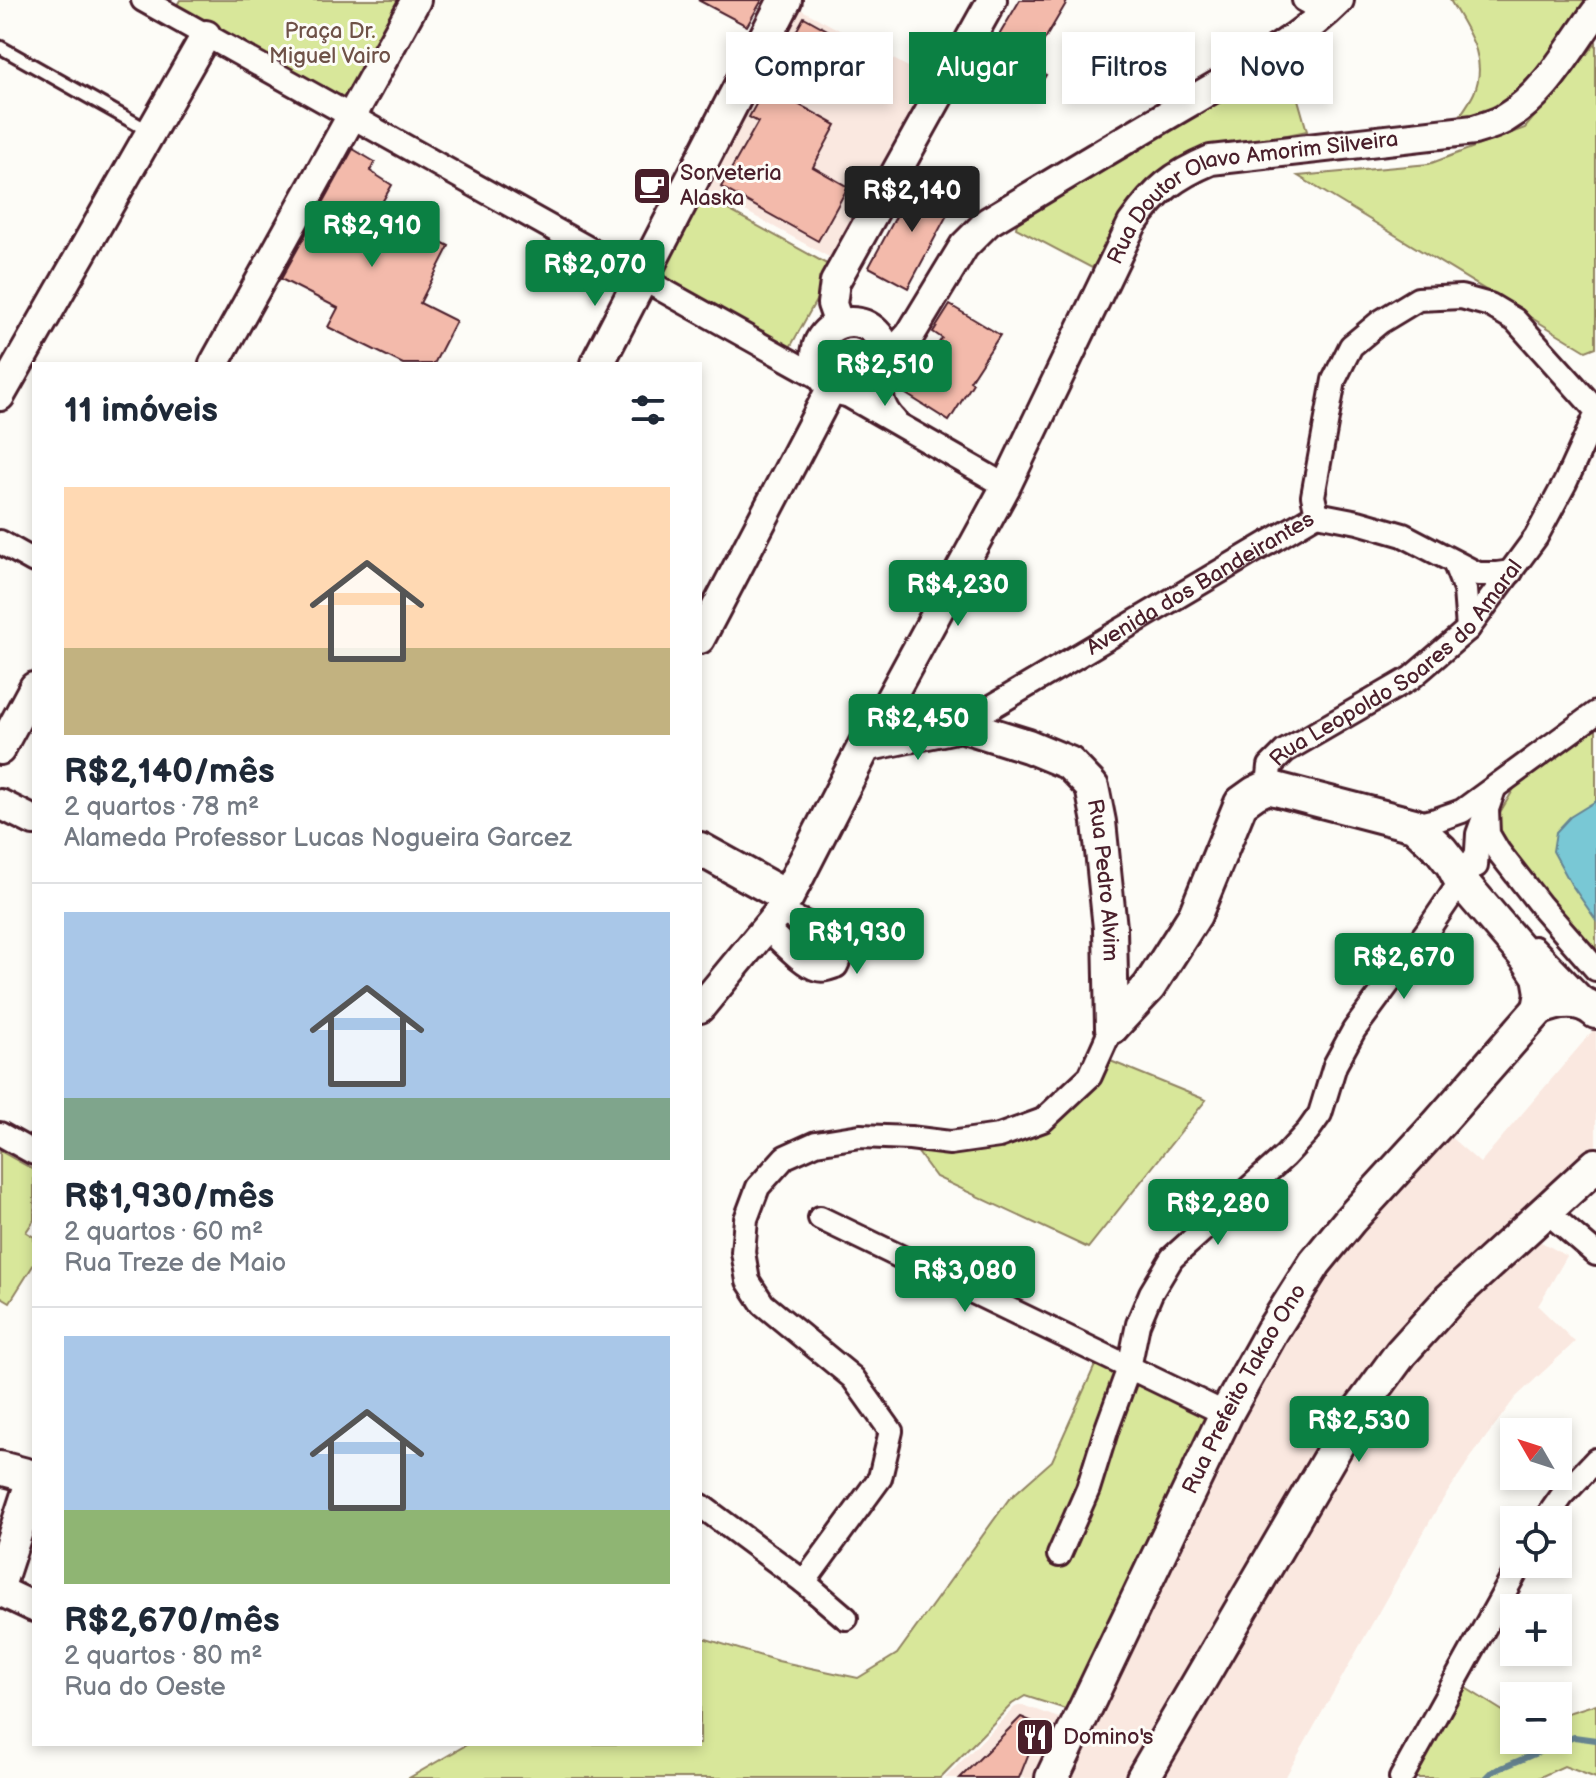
<!DOCTYPE html>
<html lang="pt">
<meta charset="utf-8">
<style>
:root{--surface:#fff;--page:#f2f2f3;--text:#1f2937;--muted:#747a83;--line:#e0e1e3;--accent:#0b8043}
body{margin:0;font-family:"Balsamiq Sans",sans-serif;background:var(--page);color:var(--text);height:100vh;display:flex;flex-direction:column;font-size:30px;white-space:nowrap}
*{box-sizing:border-box;margin:0}
p{font-size:26px;color:var(--muted)}
.icon{flex:none;width:44px;height:44px;fill:none;stroke:currentColor;stroke-width:2;stroke-linecap:round;stroke-linejoin:round}
.map{position:relative;flex:1;overflow:hidden}
.drawer{position:absolute;left:32px;top:362px;width:670px;height:1384px;display:flex;flex-direction:column;background:var(--surface);border-radius:0px;box-shadow:0 4px 12px #0003}
.drawer>*{flex:none}
.top-card{position:absolute;left:726px;top:32px;width:750px;height:72px;display:flex;gap:16px}
.needle{width:52px;rotate:309deg}
.buttons{position:absolute;left:1500px;top:1418px;display:grid;gap:16px}
.buttons a{display:grid;place-items:center;width:72px;height:72px;border-radius:0px;background:var(--surface);box-shadow:0 4px 12px #0003;font-size:40px}
.price{position:absolute;translate:-50% -68px;padding:0 18px;border-radius:8px;background:var(--accent);color:#fff;font-size:26px;line-height:52px;filter:drop-shadow(0 2px 4px #0008)}
.price::after{content:'';position:absolute;left:50%;top:48px;width:24px;height:18px;margin-left:-12px;background:inherit;clip-path:polygon(0 0,100% 0,50% 100%)}
.price.on{background:#222;color:#fff}
ul{padding:0;list-style:none}
li{display:grid;align-content:center;gap:16px;height:424px;padding:0 32px}
li+li{border-top:2px solid var(--line)}
li span{display:grid;place-items:center;height:248px;border-radius:0px;color:#555}
li>.icon{margin-inline-start:auto}
span .icon{width:144px;height:144px;fill:#fffc;stroke-width:1}
li b{font-size:34px}
h2{display:flex;justify-content:space-between;align-items:center;height:96px;padding:0 32px;font-size:34px}
.pill{padding:0 28px;border-radius:0px;background:var(--surface);box-shadow:0 4px 12px #0003;font-size:28px;line-height:72px}
.pill.on{background:var(--accent);color:#fff}
.map>svg:first-child{display:block}
</style>
<div class="map">
<svg width="1596" height="1778" viewBox="0 0 1596 1778">
<rect width="100%" height="100%" fill="#fdfcf7"/>
<filter id="ink" filterUnits="userSpaceOnUse"><feTurbulence type="fractalNoise" baseFrequency=".0125" numOctaves="2"/><feDisplacementMap in="SourceGraphic" scale="16" xChannelSelector="R" yChannelSelector="G"/><feConvolveMatrix kernelMatrix="1 2 1 2 8 2 1 2 1" color-interpolation-filters="sRGB"/></filter>
<g filter="url(#ink)">
<path fill="#fae8e0" d="M791,4L938,83L838,262L698,185Z
M1596,1027V1162L1448,1297L1139,1778H1054L1318,1263L1439,1127L1480,1163Z
M1532,1237L1567,1256L1538,1306L1575,1342L1515,1398L1469,1460L1438,1507L1285,1778H1150L1404,1356Z
M1022,1705L1076,1724L1051,1778H945L1015,1707Z"/>
<path fill="#d8e79a" stroke="#918362" stroke-width="2" d="M180,0H405L349,104L173,12Z
M1450,0H1590C1562,39 1534,91 1488,111C1478,115 1467,117 1457,120C1463,111 1470,102 1474,93C1489,58 1467,30 1450,0Z
M1596,43V347L1586,351L1298,176L1429,164L1525,128Z
M1286,57L1307,131L1197,153L1154,177L1092,268L1016,228L1018,217Z
M694,191L834,268L787,353L650,277Z
M1596,716V964L1549,907L1498,826L1489,831L1528,765Z
M1108,1060L1206,1100L1088,1248L936,1177L911,1143L1001,1145Z
M0,1151L34,1170V1220L26,1232L34,1237V1264L10,1302L0,1296Z
M1096,1363L1222,1417L1075,1712L1025,1696L1012,1704L940,1778H409L468,1744H700V1637L778,1661L858,1678L897,1654L1009,1499L1052,1461Z
M1456,1682L1514,1718V1740H1558V1716L1596,1704V1778L1564,1766L1538,1778H1402Z"/>
<path fill="#79c8d5" stroke="#668491" stroke-width="2" d="M1596,801V920L1571,884L1553,851L1556,832L1570,817Z"/>
<g fill="none" stroke-linecap="round" stroke-linejoin="round">
<path stroke="#668491" stroke-width="6" d="M1486,1778L1492,1772L1574,1737L1596,1740"/>
</g>
<path fill="#f3baab" stroke="#4a1f2b" stroke-width="2" d="M698,0H762L747,26Z
M1020,0H1068L1029,66L1046,75L1032,99L979,69Z
M804,17L836,35L798,104L836,125L813,167L848,187L818,241L721,187L758,122L749,117Z
M353,149L375,162L370,171L392,185L378,209L449,246L420,303L456,321L434,364H403L328,327L338,308L281,279Z
M915,181L954,202L908,288L869,267Z
M950,305L1000,335L970,381L973,383L949,421L906,394L942,338L933,332Z
M1021,1717L1040,1725L1019,1778H960Z"/>
<g fill="none" stroke-linecap="round" stroke-linejoin="round">
<defs>
<path id="service" d="M0,47L149,131"/>
<g id="minor">
<path d="M143,0L824,380"/>
<path d="M1304,0L1327,12"/>
<path d="M882,374C880,393 881,406 895,420"/>
<path d="M842,392L1006,486"/>
<path d="M1317,514L1313,496L1334,380L1351,346L1380,322L1418,299L1461,297L1490,305L1515,320L1596,410"/>
<path d="M1317,514L1358,522L1403,535L1478,574H1497L1511,572"/>
<path d="M0,542L34,561"/>
<path d="M1454,562L1465,590L1468,629"/>
<path id="s1" d="M961,725L1317,514"/>
<path id="s2" d="M1268,787L1270,766L1285,751L1411,678L1468,629L1536,537L1565,483L1596,415"/>
<path d="M1494,789L1487,809L1488,834L1498,851L1541,906L1596,969"/>
<path d="M1414,825L1436,820L1462,811L1596,713"/>
<path d="M1476,866L1478,834L1487,809"/>
<path d="M766,928C779,939 802,965 817,969C824,971 830,968 836,966C853,935 800,922 779,912"/>
<path d="M1534,948L1589,1005"/>
<path d="M0,1134L34,1153"/>
<path d="M1546,1211L1596,1254"/>
<path d="M820,1218L1226,1414"/>
<path d="M700,1505L804,1582L846,1618"/>
<path d="M1545,1520L1562,1496L1596,1460"/>
<path d="M1059,1555L1088,1489L1107,1428L1129,1368L1138,1324L1151,1293L1172,1258L1285,1156L1308,1131L1320,1114L1335,1065L1354,1030L1427,931L1461,881L1476,855"/>
<path d="M804,1582L880,1478L891,1431L853,1378L763,1304L748,1281L743,1252L746,1219L758,1187L785,1157L816,1143L860,1136L910,1138L950,1143L999,1136L1043,1120L1090,1076L1112,1027"/>
<path d="M1401,1778L1520,1564"/>
</g>
<g id="tertiary">
<circle cx="851" cy="357" r="35"/>
<path d="M839,324L832,304L835,282L992,0"/>
<path d="M886,350L900,346L910,335L964,246L988,222C1056,181 1124,140 1193,100C1243,70 1297,42 1339,0"/>
<path d="M214,364L416,0"/>
<path d="M0,396L206,35"/>
<path d="M700,639L832,387"/>
<path id="s3" d="M865,745L1006,486L1132,224C1156,190 1173,176 1211,160L1474,130C1484,127 1495,124 1504,119C1546,94 1568,50 1596,12"/>
<path d="M0,750L34,687"/>
<path d="M0,804L34,821"/>
<path d="M700,1008L779,912L787,897"/>
<path d="M0,1591L34,1607"/>
</g>
<g id="secondary">
<path d="M597,364L785,0"/>
<path id="s4" d="M700,849L787,897L865,745L961,725L1028,746L1069,763L1092,787L1099,822L1110,928L1112,1027"/>
<path d="M1112,1027L1149,987L1195,915L1241,803L1255,793L1268,787L1414,825L1441,850L1452,864L1461,881L1527,958L1539,976L1542,993L1539,1009"/>
<path d="M0,1468L34,1477"/>
<path d="M0,1580L34,1476"/>
<path id="s5" d="M1052,1778L1226,1414L1272,1331L1315,1263L1350,1220L1438,1124L1539,1009C1557,1001 1580,997 1596,1012"/>
<path d="M1143,1778L1351,1421L1401,1353L1450,1299L1596,1165"/>
</g>
</defs>
<use href="#service" stroke="#4a1f2b" stroke-width="17"/>
<use href="#minor" stroke="#4a1f2b" stroke-width="28"/>
<use href="#tertiary" stroke="#4a1f2b" stroke-width="34"/>
<use href="#secondary" stroke="#4a1f2b" stroke-width="38"/>
<use href="#service" stroke="#fdfcf7" stroke-width="11"/>
<use href="#minor" stroke="#fdfcf7" stroke-width="22"/>
<use href="#tertiary" stroke="#fdfcf7" stroke-width="28"/>
<use href="#secondary" stroke="#fdfcf7" stroke-width="32"/>
</g>
</g>
<defs>
<symbol id="cafe-square" viewBox="-11 -11 22 22"><rect x="-9" y="-9" width="18" height="18" rx="4" fill="#4a1f2b" stroke="#fdfcf7"/><path d="M-5.5-4.5H6V0H3Q3 3.5 0 3.5H-2.5Q-5.5 3.5-5.5 0ZM3-3.2v2h1.7v-2ZM-6 4.5H4V6H-6Z" fill="#fff"/></symbol>
<symbol id="restaurant-square" viewBox="-11 -11 22 22"><rect x="-9" y="-9" width="18" height="18" rx="4" fill="#4a1f2b" stroke="#fdfcf7"/><path d="M-5-6h1v4h1v-4h1v4h1v-4h1v5L-1.5 .5V6h-2V.5L-5-1ZM5-6V6H3V1.5H1.5Q1.5-4 5-6Z" fill="#fff"/></symbol>
</defs>
<g fill-rule="evenodd">
<use href="#cafe-square" x="630" y="164" width="44" height="44"/>
<use href="#restaurant-square" x="1013" y="1715" width="44" height="44"/>
</g>
<g text-anchor="middle" dominant-baseline="central" stroke-width="6" stroke-linejoin="round" paint-order="stroke">
<g font-size="22" fill="#6e5147" stroke="#fdfcf7">
<text x="330" y="31">Praça Dr.<tspan x="330" dy="25">Miguel Vairo</tspan></text>
</g>
<g font-size="22" fill="#4a1f2b" stroke="#fdfcf7" text-anchor="start">
<text x="680" y="173">Sorveteria<tspan x="680" dy="25">Alaska</tspan></text>
<text x="1063" y="1737">Domino's</text>
</g>
<g font-size="22" fill="#4a1f2b" stroke="#fdfcf7">
<text stroke="none"><textPath href="#s3" startOffset="710">Rua Doutor Olavo Amorim Silveira</textPath></text>
<text stroke="none"><textPath href="#s1" startOffset="278">Avenida dos Bandeirantes</textPath></text>
<text stroke="none"><textPath href="#s2" startOffset="186">Rua Leopoldo Soares do Amaral</textPath></text>
<text stroke="none"><textPath href="#s4" startOffset="610">Rua Pedro Alvim</textPath></text>
<text stroke="none"><textPath href="#s5" startOffset="434">Rua Prefeito Takao Ono</textPath></text>
</g>
</g>
</svg>
<div class="buttons">
<a><svg class="needle" viewBox="-14 -14 28 28"><path d="M0-13l5 13h-10z" fill="#e53935"/><path d="M0 13l5-13h-10z" fill="#747a83"/></svg></a>
<a><svg class="icon" aria-label="locate" viewBox="0 0 24 24"><circle cx="12" cy="12" r="6"/><path d="M12 2v4M12 18v4M2 12h4M18 12h4"/></svg></a>
<a>+</a>
<a>−</a>
</div>
<b class="price on" style="left:912px;top:234px">R$2,140</b>
<b class="price" style="left:372px;top:269px">R$2,910</b>
<b class="price" style="left:595px;top:308px">R$2,070</b>
<b class="price" style="left:885px;top:408px">R$2,510</b>
<b class="price" style="left:958px;top:628px">R$4,230</b>
<b class="price" style="left:918px;top:762px">R$2,450</b>
<b class="price" style="left:857px;top:976px">R$1,930</b>
<b class="price" style="left:1404px;top:1001px">R$2,670</b>
<b class="price" style="left:1218px;top:1247px">R$2,280</b>
<b class="price" style="left:965px;top:1314px">R$3,080</b>
<b class="price" style="left:1359px;top:1464px">R$2,530</b>
<div class="top-card">
<a class="pill">Comprar</a>
<a class="pill on">Alugar</a>
<a class="pill">Filtros</a>
<a class="pill">Novo</a>
</div>
<section class="drawer">
<h2>11 imóveis<svg class="icon" aria-label="filters" viewBox="0 0 24 24"><path d="M4 7h16M4 17h16"/><circle cx="9" cy="7" r="2"/><circle cx="15" cy="17" r="2"/></svg></h2>
<ul>
<li><span style="background:linear-gradient(#ffd9b3 65%,#c2b280 0)"><svg class="icon" aria-label="home" viewBox="0 0 24 24"><path d="M3 11l9-7 9 7M6 9v11h12V9"/></svg></span><div><b>R$2,140/mês</b><p>2 quartos · 78 m²</p><p>Alameda Professor Lucas Nogueira Garcez</p></div></li>
<li><span style="background:linear-gradient(#a9c7e8 75%,#7fa58c 0)"><svg class="icon" aria-label="home" viewBox="0 0 24 24"><path d="M3 11l9-7 9 7M6 9v11h12V9"/></svg></span><div><b>R$1,930/mês</b><p>2 quartos · 60 m²</p><p>Rua Treze de Maio</p></div></li>
<li><span style="background:linear-gradient(#a9c7e8 70%,#8fb573 0)"><svg class="icon" aria-label="home" viewBox="0 0 24 24"><path d="M3 11l9-7 9 7M6 9v11h12V9"/></svg></span><div><b>R$2,670/mês</b><p>2 quartos · 80 m²</p><p>Rua do Oeste</p></div></li>
</ul>
</section>
</div>
